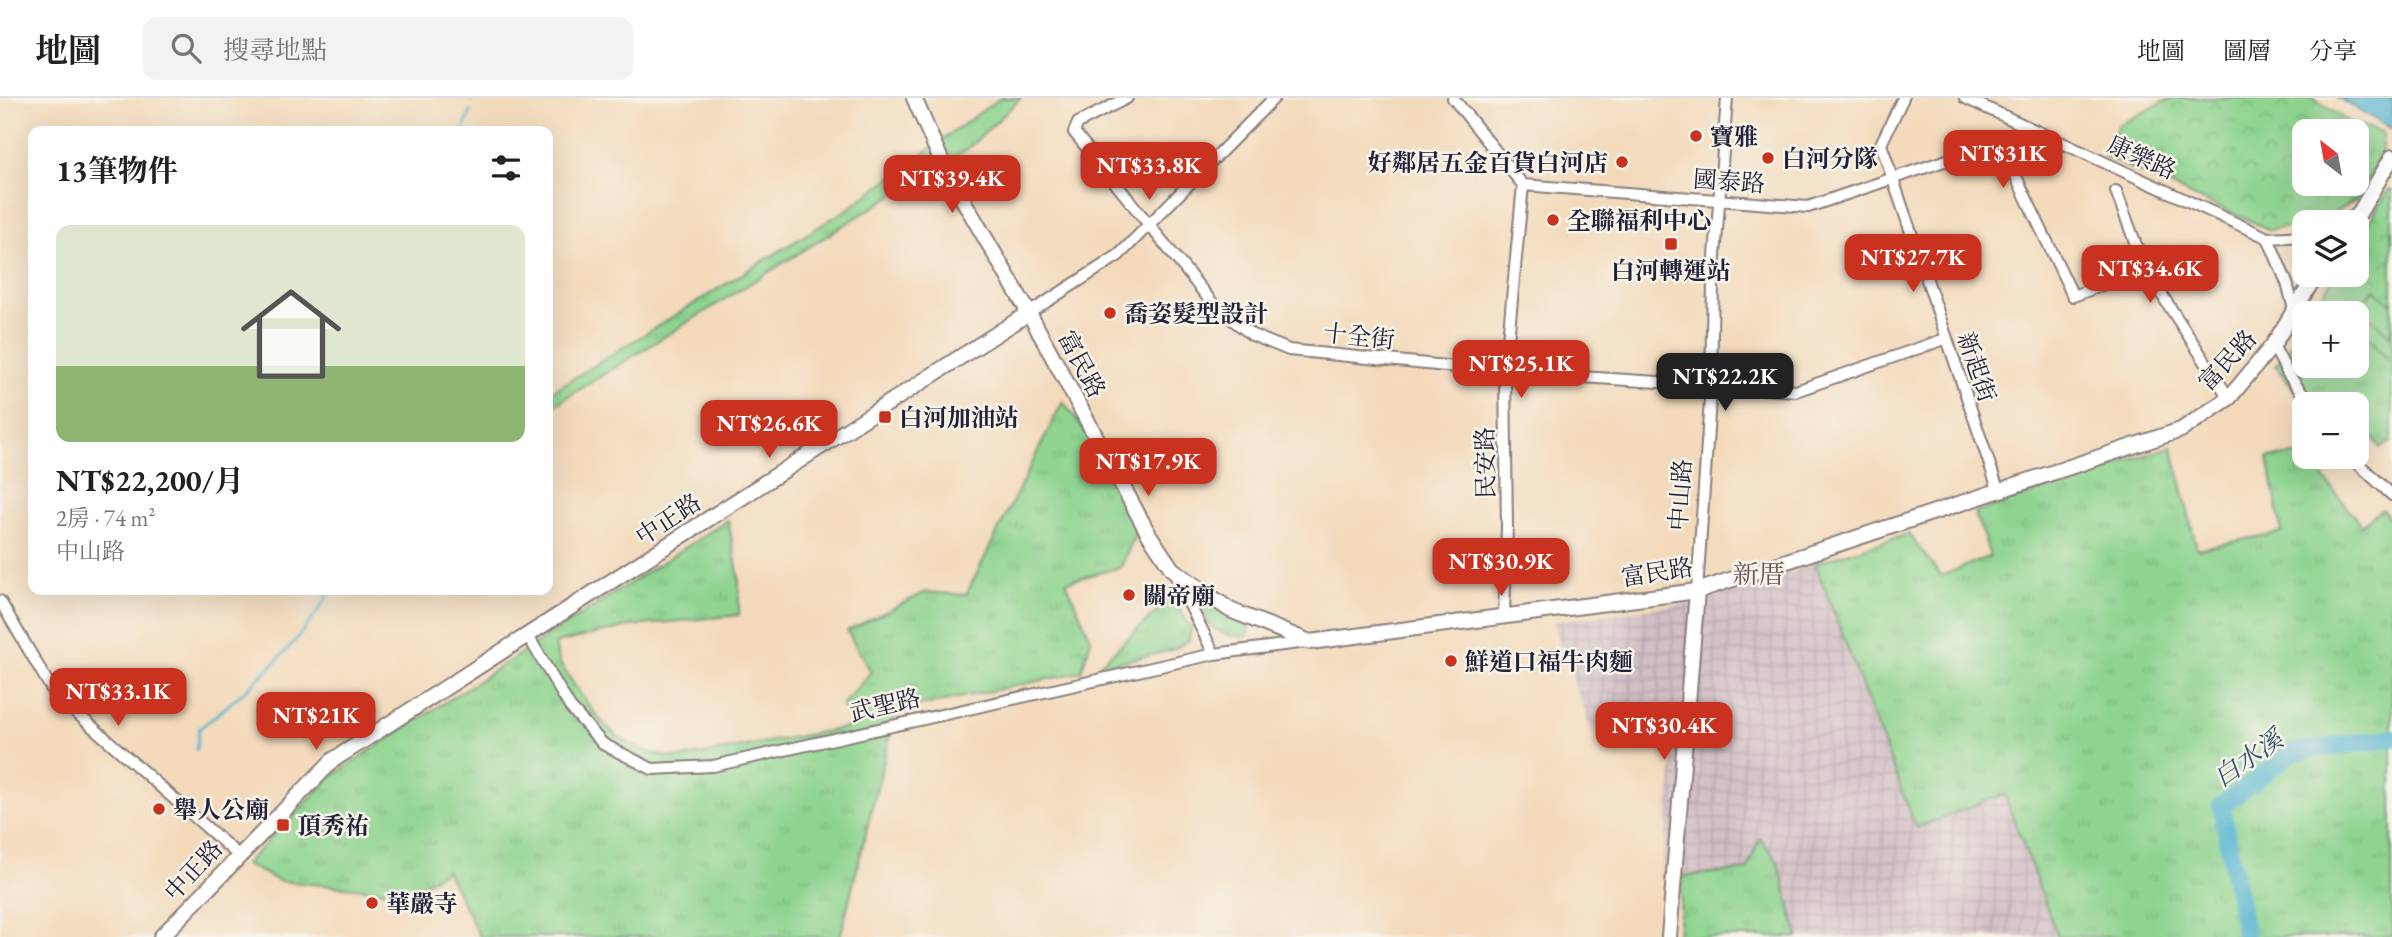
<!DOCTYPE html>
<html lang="zh-TW">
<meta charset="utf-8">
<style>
:root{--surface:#fff;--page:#f2f2f2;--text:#202124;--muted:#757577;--line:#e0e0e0;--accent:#c8321e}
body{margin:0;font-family:"EB Garamond","Noto Serif TC",serif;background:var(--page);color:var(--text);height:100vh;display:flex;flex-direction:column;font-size:26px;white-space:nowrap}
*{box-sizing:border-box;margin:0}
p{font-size:23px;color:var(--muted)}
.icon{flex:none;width:38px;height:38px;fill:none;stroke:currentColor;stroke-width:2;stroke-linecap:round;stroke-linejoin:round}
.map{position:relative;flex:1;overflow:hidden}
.sheet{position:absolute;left:28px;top:28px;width:525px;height:469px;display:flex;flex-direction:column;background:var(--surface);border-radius:14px;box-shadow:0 7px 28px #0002}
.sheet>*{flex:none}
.needle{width:46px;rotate:329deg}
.buttons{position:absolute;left:2292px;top:21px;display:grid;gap:14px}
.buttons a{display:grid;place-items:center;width:77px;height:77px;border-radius:14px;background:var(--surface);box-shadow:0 7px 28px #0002;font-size:35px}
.price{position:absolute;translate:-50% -60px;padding:0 16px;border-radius:14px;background:var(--accent);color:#fff;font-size:23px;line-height:46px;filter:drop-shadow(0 2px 4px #0008)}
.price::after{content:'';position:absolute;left:50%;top:42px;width:21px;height:16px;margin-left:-10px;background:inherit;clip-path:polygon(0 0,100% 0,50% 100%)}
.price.current{background:#222;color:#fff}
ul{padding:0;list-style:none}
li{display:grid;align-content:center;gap:14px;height:371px;padding:0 28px}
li+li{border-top:2px solid var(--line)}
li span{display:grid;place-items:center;height:217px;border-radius:14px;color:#555}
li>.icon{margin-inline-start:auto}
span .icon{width:126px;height:126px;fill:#fffc;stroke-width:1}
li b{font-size:30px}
h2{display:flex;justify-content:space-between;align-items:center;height:84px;padding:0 28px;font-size:30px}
header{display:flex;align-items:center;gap:42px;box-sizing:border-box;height:98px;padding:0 35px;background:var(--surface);border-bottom:2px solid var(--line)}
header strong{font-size:33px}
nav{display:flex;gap:38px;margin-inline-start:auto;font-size:24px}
.search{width:490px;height:63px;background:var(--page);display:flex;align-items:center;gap:18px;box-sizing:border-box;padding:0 24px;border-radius:14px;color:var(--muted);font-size:26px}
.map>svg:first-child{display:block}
</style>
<header>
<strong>地圖</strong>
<div class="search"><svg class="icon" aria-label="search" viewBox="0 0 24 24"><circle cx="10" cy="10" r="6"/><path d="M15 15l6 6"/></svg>搜尋地點</div>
<nav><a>地圖</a><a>圖層</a><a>分享</a></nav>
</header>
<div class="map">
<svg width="2392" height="839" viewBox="0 0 2392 839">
<defs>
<pattern id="industrial-grid" width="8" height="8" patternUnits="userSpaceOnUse" patternTransform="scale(1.75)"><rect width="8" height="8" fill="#d2bec5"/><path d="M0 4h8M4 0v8" fill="none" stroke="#b4a3aa"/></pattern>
<pattern id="grass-tufts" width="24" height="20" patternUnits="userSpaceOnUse" patternTransform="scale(1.75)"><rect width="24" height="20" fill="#8ed48f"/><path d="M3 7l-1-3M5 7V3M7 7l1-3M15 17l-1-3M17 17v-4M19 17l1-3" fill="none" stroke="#7ab67c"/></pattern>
<pattern id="park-crowns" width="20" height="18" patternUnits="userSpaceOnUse" patternTransform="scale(1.75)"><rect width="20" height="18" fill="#8ed48f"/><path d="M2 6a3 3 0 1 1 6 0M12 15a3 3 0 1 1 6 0" fill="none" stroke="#7ab67c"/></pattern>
</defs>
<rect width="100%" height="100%" fill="#f7f3e8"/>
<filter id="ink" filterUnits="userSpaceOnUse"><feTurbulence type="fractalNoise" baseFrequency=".0143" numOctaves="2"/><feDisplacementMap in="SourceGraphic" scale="14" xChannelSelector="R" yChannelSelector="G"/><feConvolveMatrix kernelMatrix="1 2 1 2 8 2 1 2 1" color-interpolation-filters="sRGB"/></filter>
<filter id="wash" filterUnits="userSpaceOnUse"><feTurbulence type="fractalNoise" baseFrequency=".00686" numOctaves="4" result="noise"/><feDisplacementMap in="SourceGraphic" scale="28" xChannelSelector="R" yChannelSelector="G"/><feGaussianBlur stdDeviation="1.57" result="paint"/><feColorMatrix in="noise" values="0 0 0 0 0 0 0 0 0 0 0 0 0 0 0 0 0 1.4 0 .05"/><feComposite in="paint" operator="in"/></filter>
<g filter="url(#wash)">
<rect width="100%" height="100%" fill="#f3dabb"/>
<path fill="url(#industrial-grid)" d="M1815,465L1916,730L2004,696L2058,839H1798L1778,764L1760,740L1748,772L1661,780L1676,636L1591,632L1553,524L1704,503Z"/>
<path fill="url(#grass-tufts)" stroke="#587b65" stroke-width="2" d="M1000,0H1021L970,49L548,311V296L849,110Z
M2357,223L2386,261L2392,260V344L2380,350L2357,317V306H2306L2276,268L2305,224V268H2357Z
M1063,303L1114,374L1139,427L1121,469L1066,484L1091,542L1081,574L896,613L840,839H480L446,772L409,795L279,783L245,766L330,680L352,664L728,422L739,480V517L631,528L556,545C555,563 565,573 575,588C604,631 626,656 681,660L855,628L842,607L871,574L847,533L926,494L966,497Z
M2172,348L2197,451L2282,434L2268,360L2305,356L2361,427L2382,411L2392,423V839H2058L2004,696L1916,730L1815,465L1909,436L1941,478L1990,458L1975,415Z
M1171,500L1191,530L1189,542L1173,552L1097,569Z
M1204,504L1250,530L1247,538C1222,541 1209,530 1199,509Z
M1760,740L1778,764L1798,839H1678L1683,778L1747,772Z"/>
<path fill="url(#park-crowns)" stroke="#587b65" stroke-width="2" fill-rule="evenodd" d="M2172,0H2313L2350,25L2383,34L2381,56L2357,101L2319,124L2270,132L2105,59L2118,27ZM2305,33H2357V86H2305Z
M2389,91L2392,93V260L2387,261L2357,223V215H2344L2318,203L2335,177H2357V143Z"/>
<path fill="#8ed48f" stroke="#587b65" stroke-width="2" d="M2375,191L2392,207L2390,238L2358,208Z"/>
<path fill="#51b4d0" stroke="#3a6b86" stroke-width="2" d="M2338,0H2392V31Z"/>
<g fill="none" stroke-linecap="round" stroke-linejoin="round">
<path stroke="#51b4d0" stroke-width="2.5" d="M471,0V3
M463,33L471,13
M196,652L199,631C248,592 300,547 331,492"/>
<path stroke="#51b4d0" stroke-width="18" d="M2246,839L2221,708L2293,654L2392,640"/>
</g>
</g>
<g filter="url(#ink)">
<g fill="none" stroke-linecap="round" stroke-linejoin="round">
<defs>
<path id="minor" d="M1127,0L1078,25L1074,34L1214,207L1252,237L1289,252L1505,274L1796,293L1945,241
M1453,0L1523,87L1808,109L2033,33
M1903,0L1881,46L1999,394
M1965,0L2268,140L2305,138
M2000,45L2073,198L2145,171
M2116,93L2145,171L2229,300
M2342,124L2361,114
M2268,140L2287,185L2294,211
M1029,215L1119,157L1274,0
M2273,247L2288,276L2310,306
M2351,359L2392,397
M1173,473L1214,556
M1697,493L1711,287L1713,185L1727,0
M0,503L54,595L238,757
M1504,517L1507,429L1505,274L1523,87
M528,538L570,609L603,646L652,671L713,668L1214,556L1307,544"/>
<path id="major" d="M914,0L945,71L1029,215L1148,435L1172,471L1230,512L1310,544L1697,493L2181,332L2229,300L2273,247L2316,177
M2354,124L2392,59
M161,839L333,662L1029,215
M1669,839L1697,493"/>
</defs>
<use href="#minor" stroke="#8a7e7b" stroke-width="14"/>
<use href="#major" stroke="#8a7e7b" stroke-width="18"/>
<use href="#minor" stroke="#fff" stroke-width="10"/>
<use href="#major" stroke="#fff" stroke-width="14"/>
</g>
</g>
<g fill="#c8321e" stroke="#f7f3e8" stroke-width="2.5">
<circle cx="1696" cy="38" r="7"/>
<circle cx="1768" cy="60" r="7"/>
<circle cx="1622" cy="64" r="7"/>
<circle cx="1553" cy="122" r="7"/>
<rect x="1664" y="139" width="14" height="14" rx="3.5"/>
<circle cx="1110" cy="215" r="7"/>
<rect x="878" y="312" width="14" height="14" rx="3.5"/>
<circle cx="1129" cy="497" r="7"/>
<circle cx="1451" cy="563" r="7"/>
<circle cx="159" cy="711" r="7"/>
<rect x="276" y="720" width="14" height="14" rx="3.5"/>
<circle cx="372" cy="805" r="7"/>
</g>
<g text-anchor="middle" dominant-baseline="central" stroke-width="5" stroke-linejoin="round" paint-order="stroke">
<g font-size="24" font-weight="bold" fill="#22223b" stroke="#f7f3e8" text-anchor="start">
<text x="1710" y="38">寶雅</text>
<text x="1782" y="60">白河分隊</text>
<text x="1608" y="64" text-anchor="end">好鄰居五金百貨白河店</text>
<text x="1567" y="122">全聯福利中心</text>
<text x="1671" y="172" text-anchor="middle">白河轉運站</text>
<text x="1124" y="215">喬姿髮型設計</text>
<text x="899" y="319">白河加油站</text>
<text x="1143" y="497">關帝廟</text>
<text x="1465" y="563">鮮道口福牛肉麵</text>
<text x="173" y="711">舉人公廟</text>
<text x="297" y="727">頂秀祐</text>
<text x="386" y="805">華嚴寺</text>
</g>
<g font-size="24" fill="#22223b" stroke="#f7f3e8">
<text transform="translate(2142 59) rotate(24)">康樂路</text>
<text transform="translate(1729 83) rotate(4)">國泰路</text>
<text transform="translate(1359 238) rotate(6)">十全街</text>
<text transform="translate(2227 262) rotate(-47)">富民路</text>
<text transform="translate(1082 266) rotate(62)">富民路</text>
<text transform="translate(1977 269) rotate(71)">新起街</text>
<text transform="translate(1485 365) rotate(-91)">民安路</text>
<text transform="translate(1680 397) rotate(-86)">中山路</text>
<text transform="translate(668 421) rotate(-33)">中正路</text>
<text transform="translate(1657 474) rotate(-9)">富民路</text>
<text transform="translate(885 607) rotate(-13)">武聖路</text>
<text transform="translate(193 772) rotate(-47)">中正路</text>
</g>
<g font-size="26" fill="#6a5358" stroke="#f7f3e8">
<text x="1759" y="476">新厝</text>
</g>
<g font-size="26" font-style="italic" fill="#32556f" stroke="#f7f3e8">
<text transform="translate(2248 660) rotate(-35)">白水溪</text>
</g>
</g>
</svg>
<div class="buttons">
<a><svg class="needle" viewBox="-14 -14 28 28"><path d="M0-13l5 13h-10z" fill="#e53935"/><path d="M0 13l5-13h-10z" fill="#757577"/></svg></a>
<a><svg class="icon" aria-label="layers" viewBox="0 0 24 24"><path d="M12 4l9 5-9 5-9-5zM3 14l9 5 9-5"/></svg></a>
<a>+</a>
<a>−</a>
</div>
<b class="price" style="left:2003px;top:92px">NT$31K</b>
<b class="price" style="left:1149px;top:104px">NT$33.8K</b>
<b class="price" style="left:952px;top:117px">NT$39.4K</b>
<b class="price" style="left:1913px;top:196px">NT$27.7K</b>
<b class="price" style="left:2150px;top:207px">NT$34.6K</b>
<b class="price" style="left:1521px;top:302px">NT$25.1K</b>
<b class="price current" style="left:1725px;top:315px">NT$22.2K</b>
<b class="price" style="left:769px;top:362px">NT$26.6K</b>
<b class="price" style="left:1148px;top:400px">NT$17.9K</b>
<b class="price" style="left:1501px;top:500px">NT$30.9K</b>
<b class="price" style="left:118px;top:630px">NT$33.1K</b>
<b class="price" style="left:316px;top:654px">NT$21K</b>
<b class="price" style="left:1664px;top:664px">NT$30.4K</b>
<section class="sheet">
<h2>13筆物件<svg class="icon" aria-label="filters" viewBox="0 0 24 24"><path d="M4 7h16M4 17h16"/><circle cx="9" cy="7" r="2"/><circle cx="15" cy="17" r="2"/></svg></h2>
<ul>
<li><span style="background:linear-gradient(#dfe7d0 65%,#8fb573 0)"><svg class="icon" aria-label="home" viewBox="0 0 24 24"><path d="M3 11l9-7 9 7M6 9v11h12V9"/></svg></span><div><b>NT$22,200/月</b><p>2房 · 74 m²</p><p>中山路</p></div></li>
</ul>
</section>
</div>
